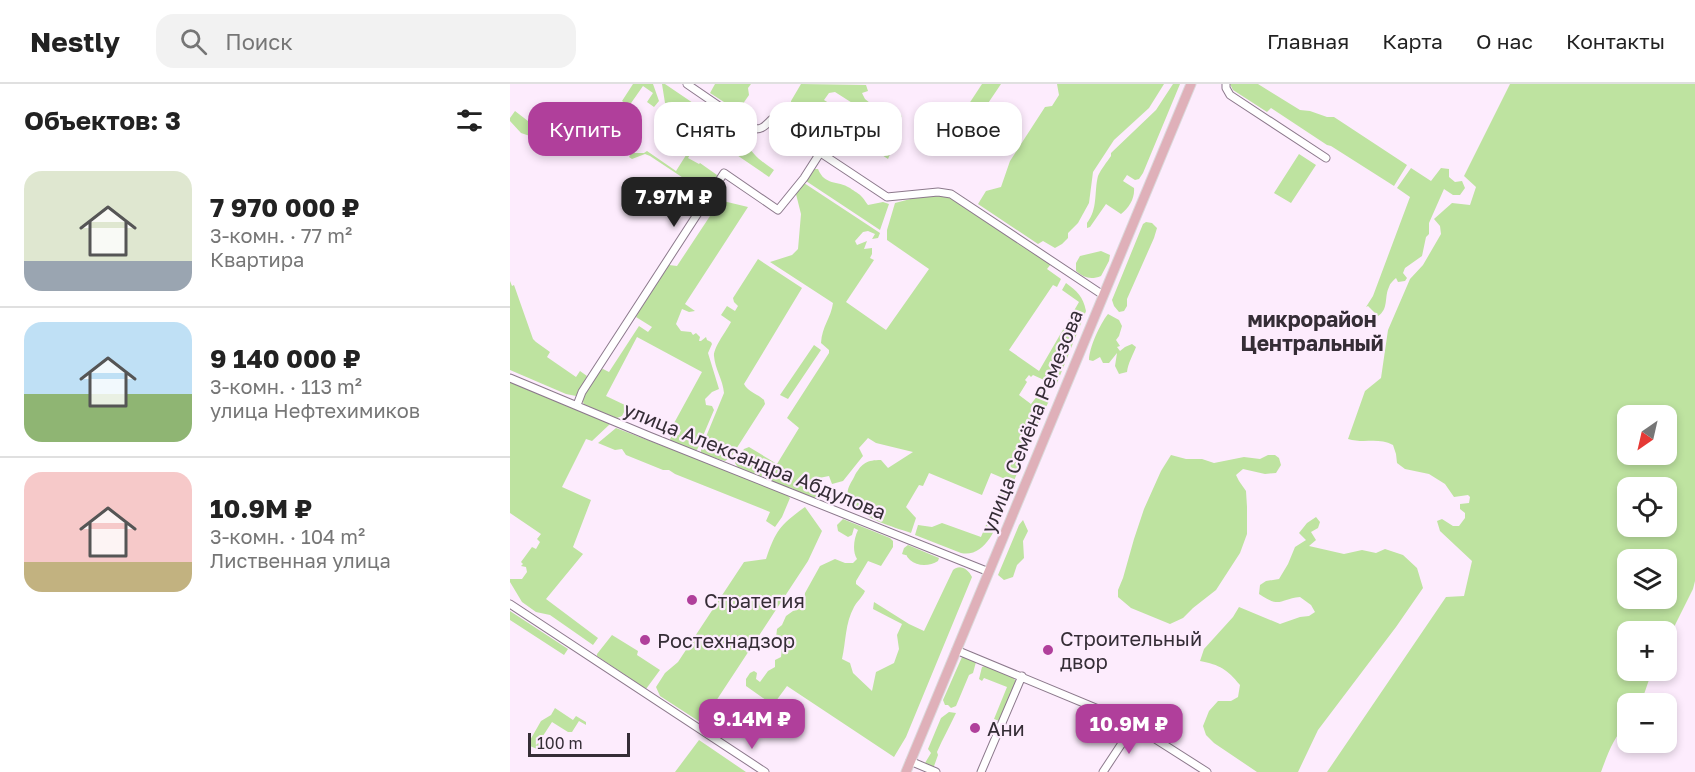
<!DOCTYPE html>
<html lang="ru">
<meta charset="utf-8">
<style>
:root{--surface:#fff;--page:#f2f2f2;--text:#222;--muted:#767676;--line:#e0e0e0;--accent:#b03f9b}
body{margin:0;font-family:"Golos Text",sans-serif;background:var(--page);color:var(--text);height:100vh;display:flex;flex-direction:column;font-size:22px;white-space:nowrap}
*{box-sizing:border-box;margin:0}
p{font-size:20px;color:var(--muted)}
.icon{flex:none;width:33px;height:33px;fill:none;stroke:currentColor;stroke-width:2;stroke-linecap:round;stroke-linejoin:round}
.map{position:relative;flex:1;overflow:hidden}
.details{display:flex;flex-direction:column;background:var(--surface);width:510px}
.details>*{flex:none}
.guide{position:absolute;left:18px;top:18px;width:570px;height:54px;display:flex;gap:12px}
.needle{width:39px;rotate:214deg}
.controls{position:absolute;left:1107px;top:321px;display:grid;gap:12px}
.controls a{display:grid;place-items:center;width:60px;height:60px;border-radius:12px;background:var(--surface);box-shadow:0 3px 9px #0003;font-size:30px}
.scale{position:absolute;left:18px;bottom:15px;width:102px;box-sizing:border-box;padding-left:6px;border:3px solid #352d36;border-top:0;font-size:16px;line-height:21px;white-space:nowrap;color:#352d36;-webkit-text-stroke:4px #fdecfd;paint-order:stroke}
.price{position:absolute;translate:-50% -51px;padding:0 14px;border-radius:12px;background:var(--accent);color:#fff;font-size:20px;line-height:39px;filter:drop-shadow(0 2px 3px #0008)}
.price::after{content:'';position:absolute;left:50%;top:36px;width:18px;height:14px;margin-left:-9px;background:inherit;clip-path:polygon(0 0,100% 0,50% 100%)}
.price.on{background:#222;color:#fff}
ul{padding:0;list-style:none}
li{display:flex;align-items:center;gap:18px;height:150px;padding:0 24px}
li+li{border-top:2px solid var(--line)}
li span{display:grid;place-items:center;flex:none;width:168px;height:120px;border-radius:18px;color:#555}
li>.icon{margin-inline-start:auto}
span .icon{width:72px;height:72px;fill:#fffc;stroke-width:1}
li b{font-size:26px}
h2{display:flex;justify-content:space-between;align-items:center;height:72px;padding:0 24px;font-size:26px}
.pill{padding:0 21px;border-radius:18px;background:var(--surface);box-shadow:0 3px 9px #0003;font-size:21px;line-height:54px}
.pill.on{background:var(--accent);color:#fff}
header{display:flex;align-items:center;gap:36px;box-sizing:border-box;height:84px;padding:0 30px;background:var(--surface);border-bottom:2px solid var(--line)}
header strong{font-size:28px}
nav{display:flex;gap:33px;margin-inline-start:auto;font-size:21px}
.search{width:420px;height:54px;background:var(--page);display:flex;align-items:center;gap:15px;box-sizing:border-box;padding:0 21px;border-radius:18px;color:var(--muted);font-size:22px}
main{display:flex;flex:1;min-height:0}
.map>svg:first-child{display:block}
</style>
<header>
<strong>Nestly</strong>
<div class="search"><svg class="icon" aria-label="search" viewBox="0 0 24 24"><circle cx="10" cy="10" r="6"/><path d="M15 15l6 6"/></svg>Поиск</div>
<nav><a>Главная</a><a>Карта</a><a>О нас</a><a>Контакты</a></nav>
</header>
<main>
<section class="details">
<h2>Объектов: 3<svg class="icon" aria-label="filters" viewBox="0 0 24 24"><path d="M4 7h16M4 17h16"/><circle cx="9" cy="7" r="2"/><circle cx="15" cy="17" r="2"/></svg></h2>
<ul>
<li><span style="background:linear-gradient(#dfe7d0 75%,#9aa5b1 0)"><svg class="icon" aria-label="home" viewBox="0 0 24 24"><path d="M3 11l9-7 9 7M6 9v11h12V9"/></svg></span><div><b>7 970 000 ₽</b><p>3-комн. · 77 m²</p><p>Квартира</p></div></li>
<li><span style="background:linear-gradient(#bfe0f5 60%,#8fb573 0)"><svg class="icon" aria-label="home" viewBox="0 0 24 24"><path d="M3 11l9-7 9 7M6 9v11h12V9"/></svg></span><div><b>9 140 000 ₽</b><p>3-комн. · 113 m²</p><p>улица Нефтехимиков</p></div></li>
<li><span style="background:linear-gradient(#f6c9c9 75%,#c2b280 0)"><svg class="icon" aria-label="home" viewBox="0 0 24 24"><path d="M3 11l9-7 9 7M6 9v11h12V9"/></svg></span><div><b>10.9M ₽</b><p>3-комн. · 104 m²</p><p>Лиственная улица</p></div></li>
</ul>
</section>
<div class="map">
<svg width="1185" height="688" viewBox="0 0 1185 688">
<rect width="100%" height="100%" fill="#fdecfd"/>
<path fill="#bee3a0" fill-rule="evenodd" d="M123,0H143L149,17L144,23L137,18L143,9L133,2L119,22L112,17Z
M152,0H155L183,19L173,31L164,35L157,31L160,24L155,19Z
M205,0H241L238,4L239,11L228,27L200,9Z
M291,0L356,1L358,7L352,9L355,15L360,19L359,21L368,27L373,24L379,26V34L381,35L387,29L392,32L383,46L377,42L370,54L379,60L376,64L381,68L378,75L312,32C303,33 294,26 288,20L281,23V17ZM325,8L347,22L341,33L314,16L319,9Z
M472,0H491L464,40L451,32Z
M547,0H654L639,24L604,56L583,88L579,119L568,139L558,149V154L552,160L545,164L533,157L528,160L468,120L476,107L491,103L500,77L535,23L542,22L549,11Z
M663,0H670L633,89L629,95L625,96L617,91L613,97L624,104C625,114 619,124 611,130L596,120L580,143L577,144V139C588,125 584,108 588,92C591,85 597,78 601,72V69L646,26Z
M720,0H748L790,26L800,27L817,33H824L897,81L884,102L821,62L817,61L761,24L757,28L723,6Z
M1000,0H1185V497L1183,505L1157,557L1156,548H1118V586L1142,587L1131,619L1118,620L1117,641C1104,651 1097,672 1091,688H817L936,513L954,512L962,477L930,447L927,437L932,435L943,442H949L955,434V429L950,425V420L959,419L960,413L958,411L944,413L935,400L919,390L895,385L887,379L886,370L883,361C868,353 854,360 838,355L855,307L871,294L878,246L900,195L913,181L931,150L930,142L924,135L942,119L960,121L966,103L954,92ZM1118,332H1156V370H1118ZM1118,404H1156V442H1118ZM1118,476H1156V514H1118Z
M189,22L199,28L203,26L205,28L203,32L230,51V52L237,56L236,59C243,71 252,78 264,86L259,93L218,65L224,55L186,29L175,44L174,43L177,38L176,34Z
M5,27L40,54H43L45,56L44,60L36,64L33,63L26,54L11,49L0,37V34Z
M110,60L125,69H134L137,67L166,87L178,68L181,69L178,74L189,80L190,79L207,91L205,98L196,109L140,72L135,70L122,75L119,73L121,69L108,61Z
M789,70L806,81L781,119L764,109Z
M901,84L921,97L931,84L939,85V93L945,98L952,97L955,104L950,111H943L934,105L919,139V150L916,153L912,172L895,184L893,189L897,194L895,197L888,198L886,194C883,197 880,199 879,203C874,213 879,225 868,232L858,222L856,223L863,212L900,113L887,104Z
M303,85H308C315,102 327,96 340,104C344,107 350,110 352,113C355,116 356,119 358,121L373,118L379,120L370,146L296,97Z
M294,99L370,149L368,154L362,155L365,150L358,147L353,148L345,157L347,161L357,157L354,165L362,164V170L360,174L364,176L336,218L376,246L419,185L377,156V146L385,119L412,112L436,110L541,180L537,185L551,195L547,203L543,201L499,266L529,287L569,218L552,206L556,199C567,207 573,212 576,227L545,304L541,305L533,301L534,296L523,291L521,293L519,291L515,296L517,298L509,311L521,320L531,307L539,312L540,315L530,335L503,399H498L495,395L481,389L472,411L419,389L413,402L409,401L396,423L406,434L401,449C384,443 342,432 338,412C336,404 342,398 345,391C352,379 357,376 371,376L378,384L403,368L366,359L358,354L349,364L353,372L333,397L322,400L319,392L309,394L301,406L313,409L304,414L291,411L282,404L270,402L260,396L263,390L257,380L253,379L250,382L252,392H248L229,385L225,379L234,365L239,363L267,380L289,344L277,334L319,269V266L311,259C312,242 321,234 323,219L260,178L282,171L288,165L291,130L286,110L289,104Z
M207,107L213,117L238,123L175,220L185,227L179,228L172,225L166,240L171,247L181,248L183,251L186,249L190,253L189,257H191L196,253L197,256L201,258L202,260L198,269L209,305L202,308L195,315L196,321L202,322L204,326L187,366L184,367L161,357L160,355L163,350L169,351L171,346L163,341L192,288L127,253L96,312L117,322L112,332L107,334L74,321L72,314L90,286L93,285L99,288L129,242L138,248L142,243L126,233L128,229L159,181L167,182L200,132L194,128Z
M636,138L642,139L647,144L644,154L617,215V222L614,227L609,228L604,222L602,216L633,140Z
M591,167L600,171L599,177L591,192C581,196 574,194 566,187V179L570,172Z
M248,175L292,204L234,300C238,308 248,310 254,316L255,320L221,373L215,377L195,371L191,369V365L214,309C213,296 205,285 204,272C203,264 217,246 221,238L211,231L217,222L225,227L228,222L224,218L223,214Z
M0,197L2,202L4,201L23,255L26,258L40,268L37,273L66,293L70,287L77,292L66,312L56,310L0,286Z
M598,230L609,236L612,242L609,252L606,256L610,262L607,263L610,267L615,263L622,260L626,263C623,271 618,279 617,288L609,290L605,282L607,269L599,279H593L590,273L583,277L579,276C579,264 590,240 598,230Z
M304,261L311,266L278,315L270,311Z
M0,298L88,333L100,340L82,357L76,355L52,403L81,416L63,463L73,470L36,515L88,554L83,561L40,531L26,528L12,518L0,498V495H12L17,488L16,483L11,482L13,480L11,478L22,463L26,465L30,458L27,455L31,450L0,429Z
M106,344L242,396L277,411L280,414L272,433L265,443L256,437L260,428L165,390L159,386H153L116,371L112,365L105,366L88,359Z
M661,371L676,375H692L704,379L734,373L750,375L758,371H765L769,374L771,381L766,389L755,390L733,385L726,391L729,397L736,407L737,423V450L730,469L706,506L683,524L673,534L660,540L621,524L608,513V506L613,494L624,455L634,425L651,387Z
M491,405L496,406L499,409C491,430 480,475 451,469L405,451L408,441L422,443L432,439L471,453Z
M295,423L312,447L298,477L206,617L190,638L150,612L146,603L155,589L168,578L234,478L256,475C266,446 270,441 295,423Z
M806,433L810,438L808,444L801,448L806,456L799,462L834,470L852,466L866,469L875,465L893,471L907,484L913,504L886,543L808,646L788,688H747L704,659L696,651L693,642L699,627L708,617H721L728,613L730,601C717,585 710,581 690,577L694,565L723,533L729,523L770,540L790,533L799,532L805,528L801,521L790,513C769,515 771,525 749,510L750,501L756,497L769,495L778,480L785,463L796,456L789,449L797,439Z
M333,435L380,454L383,457V463L371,482L358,477L346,497V500L355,507C352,514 347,517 344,523C335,539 336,558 332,575L340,579L343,589L362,607L366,588L384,579L389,565L387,551L392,540L363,525L364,518L399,540L414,547L443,486C450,480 458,485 462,493L396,653L384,673L277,602L263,621L236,602V595L240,589L244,587L247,589L246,595L250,598L258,587L265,583V576L271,573L272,563L266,554L267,545L272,541L276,532L283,527L289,525L294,519L295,509L310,482L325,475L335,479H343L347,475C342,467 344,454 348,446L344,444L342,451L338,453L328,447L327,441Z
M513,436L518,447L513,457L514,474L507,481L503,493L494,496L488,491L509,441Z
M398,461L429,474L428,477C420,482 408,483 400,476C393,469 401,473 392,470L394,464Z
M0,527L58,565L54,571L0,536Z
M102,551L128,567L127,571L150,586L136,605L87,572V570Z
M452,573H454L466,578L463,589L459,591L446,622L441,624L438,621H435L433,616Z
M475,582L503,593L506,598L489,637L484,635L497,603L474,594L472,597L469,595L472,583Z
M45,624L63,636L66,632L76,638V641L69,637L62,648H58L42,638L29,658L30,661L27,665L20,662L19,658L31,637L41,631Z
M439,628L446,629C440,642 433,654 427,668L428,671L423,685L412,680L415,679L421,669L418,665L431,634Z
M189,656L236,688H165Z"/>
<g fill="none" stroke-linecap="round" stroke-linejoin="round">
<defs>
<path id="minor" d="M177,0L241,44C251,47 255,42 261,36L377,113L428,108L441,110L593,211
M716,0V4L720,11L816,74
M0,294L139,352L479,488
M67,321L72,308L214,89L268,126L294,94L310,69
M0,520L255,688
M446,566L617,637L697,688
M400,677L426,688
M471,688L512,592
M593,688L624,641"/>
<path id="major" d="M396,688L681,0"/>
</defs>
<use href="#minor" stroke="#8c798c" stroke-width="9"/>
<use href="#major" stroke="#dbd9db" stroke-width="11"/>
<use href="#minor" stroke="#fff" stroke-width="7"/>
<use href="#major" stroke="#dfb0b9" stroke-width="9"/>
</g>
<g fill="#b03f9b" stroke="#fdecfd" stroke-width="2">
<circle cx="182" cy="516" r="6"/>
<circle cx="135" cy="556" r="6"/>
<circle cx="538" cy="566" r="6"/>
<circle cx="465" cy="644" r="6"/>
</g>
<g text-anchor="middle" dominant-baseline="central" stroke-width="4.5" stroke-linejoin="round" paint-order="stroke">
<g font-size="20" fill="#352d36" stroke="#fdecfd">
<text transform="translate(521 337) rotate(-68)">улица Семёна Ремезова</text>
<text transform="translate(245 376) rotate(22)">улица Александра Абдулова</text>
</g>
<g font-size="20" fill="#352d36" stroke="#fdecfd" text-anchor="start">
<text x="194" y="516">Стратегия</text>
<text x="550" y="554">Строительный<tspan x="550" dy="23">двор</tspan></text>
<text x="147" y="556">Ростехнадзор</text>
<text x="477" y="644">Ани</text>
</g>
<g font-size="21" font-weight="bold" fill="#352d36" stroke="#fdecfd">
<text x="802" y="235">микрорайон<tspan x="802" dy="24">Центральный</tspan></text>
</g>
</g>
</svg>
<div class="controls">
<a><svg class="needle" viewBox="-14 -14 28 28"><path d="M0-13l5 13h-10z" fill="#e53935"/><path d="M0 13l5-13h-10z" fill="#767676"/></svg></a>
<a><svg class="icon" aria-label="locate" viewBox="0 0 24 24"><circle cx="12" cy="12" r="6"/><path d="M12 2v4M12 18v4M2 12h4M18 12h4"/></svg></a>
<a><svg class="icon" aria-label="layers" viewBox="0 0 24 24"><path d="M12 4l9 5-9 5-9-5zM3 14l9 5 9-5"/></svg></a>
<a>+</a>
<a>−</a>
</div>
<div class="scale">100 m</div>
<b class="price on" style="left:164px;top:144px">7.97M ₽</b>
<b class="price" style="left:242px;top:666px">9.14M ₽</b>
<b class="price" style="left:619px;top:671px">10.9M ₽</b>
<div class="guide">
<a class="pill on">Купить</a>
<a class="pill">Снять</a>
<a class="pill">Фильтры</a>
<a class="pill">Новое</a>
</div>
</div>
</main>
